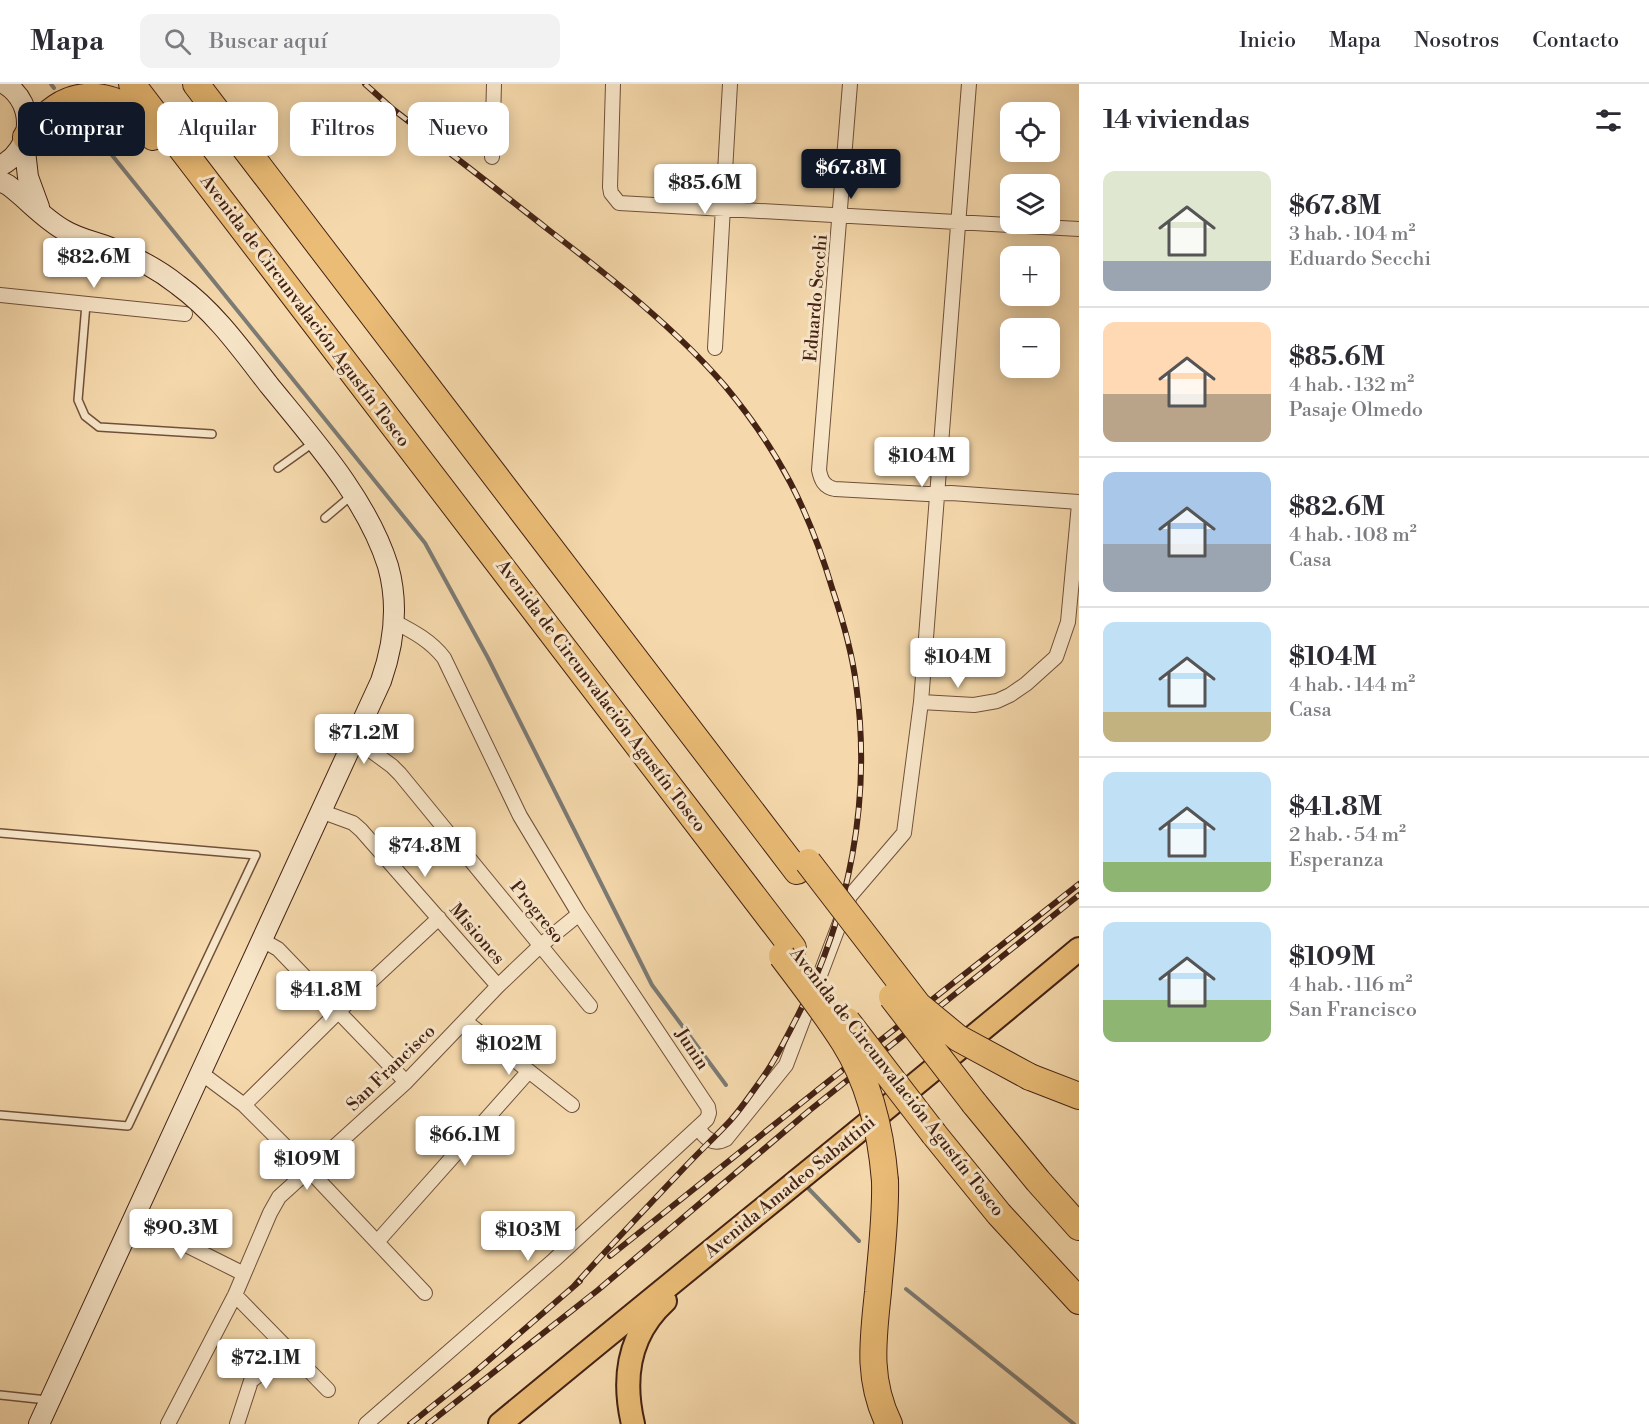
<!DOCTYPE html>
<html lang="es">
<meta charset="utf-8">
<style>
:root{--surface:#fff;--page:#f2f2f3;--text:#2b2b33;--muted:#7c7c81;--line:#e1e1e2;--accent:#111827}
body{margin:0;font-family:"Libre Bodoni",serif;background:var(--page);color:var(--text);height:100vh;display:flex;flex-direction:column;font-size:22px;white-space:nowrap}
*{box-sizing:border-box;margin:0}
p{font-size:20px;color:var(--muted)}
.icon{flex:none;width:33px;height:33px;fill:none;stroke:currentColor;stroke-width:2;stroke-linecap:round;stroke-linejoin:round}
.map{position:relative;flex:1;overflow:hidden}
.drawer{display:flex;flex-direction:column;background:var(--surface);width:570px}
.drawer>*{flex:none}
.guide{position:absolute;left:18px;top:18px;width:570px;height:54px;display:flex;gap:12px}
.buttons{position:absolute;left:1000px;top:18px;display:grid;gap:12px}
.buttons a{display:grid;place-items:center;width:60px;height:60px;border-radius:12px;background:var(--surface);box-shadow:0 3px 15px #0003;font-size:30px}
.price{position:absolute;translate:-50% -51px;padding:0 14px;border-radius:6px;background:#fff;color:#222;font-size:20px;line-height:39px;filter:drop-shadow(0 2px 3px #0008)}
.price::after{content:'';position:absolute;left:50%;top:36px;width:18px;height:14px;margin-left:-9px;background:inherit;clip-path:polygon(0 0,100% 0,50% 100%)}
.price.selected{background:var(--accent);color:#fff}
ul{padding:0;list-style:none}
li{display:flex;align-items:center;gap:18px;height:150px;padding:0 24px}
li+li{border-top:2px solid var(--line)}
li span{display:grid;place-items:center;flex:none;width:168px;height:120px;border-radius:12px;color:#555}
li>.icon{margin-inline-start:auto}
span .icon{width:72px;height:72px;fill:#fffc;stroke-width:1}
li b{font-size:26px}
h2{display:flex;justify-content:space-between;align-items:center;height:72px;padding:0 24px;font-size:26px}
.chip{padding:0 21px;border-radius:12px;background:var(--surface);box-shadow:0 3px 15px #0003;font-size:21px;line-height:54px}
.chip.selected{background:var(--accent);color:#fff}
header{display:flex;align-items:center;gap:36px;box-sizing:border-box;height:84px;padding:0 30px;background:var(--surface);border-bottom:2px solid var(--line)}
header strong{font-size:28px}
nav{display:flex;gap:33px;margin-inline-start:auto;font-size:21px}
.search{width:420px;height:54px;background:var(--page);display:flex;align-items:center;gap:15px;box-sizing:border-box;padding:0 21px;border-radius:12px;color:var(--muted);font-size:22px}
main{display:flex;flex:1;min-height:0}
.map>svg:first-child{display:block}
</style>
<header>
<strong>Mapa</strong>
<div class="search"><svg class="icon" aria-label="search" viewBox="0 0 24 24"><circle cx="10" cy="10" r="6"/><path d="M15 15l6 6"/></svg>Buscar aquí</div>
<nav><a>Inicio</a><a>Mapa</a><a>Nosotros</a><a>Contacto</a></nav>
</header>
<main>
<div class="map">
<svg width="1079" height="1340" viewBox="0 0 1079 1340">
<rect width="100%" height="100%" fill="#f5d9ac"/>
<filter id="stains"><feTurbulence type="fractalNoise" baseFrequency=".00333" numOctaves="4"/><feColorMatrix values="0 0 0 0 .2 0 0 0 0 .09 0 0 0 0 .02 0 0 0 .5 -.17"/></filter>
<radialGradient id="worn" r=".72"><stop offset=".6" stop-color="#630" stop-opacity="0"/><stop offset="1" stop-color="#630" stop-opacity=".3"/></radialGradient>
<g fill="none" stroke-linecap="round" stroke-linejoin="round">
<path stroke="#7c7b75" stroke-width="4" d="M51,0L54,4
M82,34L425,459L488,574L652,901L726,1001
M807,1103L859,1157
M906,1205L1074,1340"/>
<defs>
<path id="service" d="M86,220L78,316L85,332L99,343L212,350
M278,384L313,359
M325,434L351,412
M0,749L256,771L128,1042L0,1031
M0,1311L47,1316"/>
<path id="minor" d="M613,0L610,103L611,109L619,119L1079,145
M850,0L819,386C821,396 824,403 835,405L927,410L951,409L1079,418
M492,73L494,0
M0,211L185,230
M715,264L730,0
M921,618L974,621L997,617L1010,611L1026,600L1056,573L1068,538L1079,420
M355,655L392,682L400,690L590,922
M323,728L353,739L361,746L498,902
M262,856L278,865L406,998
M465,937L572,1021
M201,989L244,1021L309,1086L425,1209
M244,1021L338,928L439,834
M698,1043C704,1054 713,1062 726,1055L786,981L850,812L904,749L921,618L969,0
M132,1134L244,1190
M377,1158L529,987
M235,1211L328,1306
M168,1340L235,1211L270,1129L279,1113L406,998L498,902L541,861L579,830
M237,1340L251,1297L290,1266
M366,1340L554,1176L707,1035L709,1029L708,1023L579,830L520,732L444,574C431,557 414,548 395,538"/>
<path id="secondary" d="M24,58L28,93L39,123
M0,82C33,66 37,20 5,0
M0,97L8,101C27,115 44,135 64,146C79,155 96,158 111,164C135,173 158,185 178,201C215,228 241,265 269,301C313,355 367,415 388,482C399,521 394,560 381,597L39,1340"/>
<path id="primary" d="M500,1340C692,1181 888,1025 1079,865
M633,1340C622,1293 629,1250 665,1217"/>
<path id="motorway" d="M132,0L793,864
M196,0L797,787
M26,53C45,30 65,10 97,13C106,14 116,17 124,22C135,30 144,42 153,53
M1030,993L1079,1012
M974,1019L1038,1097L1079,1143
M934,1050L999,1130L1079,1217
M885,1097C886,1134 881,1171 878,1208C873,1256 867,1295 889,1340"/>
</defs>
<use href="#service" stroke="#70503a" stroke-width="10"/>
<use href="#minor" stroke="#70503a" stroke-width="16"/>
<use href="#secondary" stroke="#442214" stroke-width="22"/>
<use href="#primary" stroke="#442214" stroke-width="26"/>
<use href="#motorway" stroke="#442214" stroke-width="28"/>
<use href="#service" stroke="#f8e6c9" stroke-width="7"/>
<use href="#minor" stroke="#f8e6c9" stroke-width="14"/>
<use href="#secondary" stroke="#f8e6c9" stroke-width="20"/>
<use href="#primary" stroke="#eabc76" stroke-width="22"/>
<use href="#motorway" stroke="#eabc76" stroke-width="26"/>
<defs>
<path id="rail" d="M365,0L394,26C446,66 498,106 550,147C610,193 675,244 725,302C779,367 809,426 833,507C843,537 852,568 856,600C872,714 850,830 797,933C786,954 775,977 761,996C751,1010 741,1025 730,1037C715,1053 699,1068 684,1084C647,1123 610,1162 574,1202
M610,1172L830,996L1079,800
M410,1340L475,1288L580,1197
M428,1340L598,1206L810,1026L1079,811"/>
</defs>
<use href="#rail" stroke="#442214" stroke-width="6"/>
<use href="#rail" stroke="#f8e6c9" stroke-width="4" stroke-dasharray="11" stroke-linecap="butt"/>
<defs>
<path id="motorway-bridge" d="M808,778L918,921L958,954L1030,993
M782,872C803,900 825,928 844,958C870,999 881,1048 885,1097
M892,913L974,1019
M847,937L934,1050"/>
</defs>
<use href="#motorway-bridge" stroke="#442214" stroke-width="28" stroke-linecap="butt"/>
<use href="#motorway-bridge" stroke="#eabc76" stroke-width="26"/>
</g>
<g text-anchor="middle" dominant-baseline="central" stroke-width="6" stroke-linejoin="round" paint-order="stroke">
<g font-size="18" fill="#442214" stroke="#f8e6c9">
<text transform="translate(816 214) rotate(-85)">Eduardo Secchi</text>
<text transform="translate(305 227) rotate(53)">Avenida de Circunvalación Agustín Tosco</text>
<text transform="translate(601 612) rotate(53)">Avenida de Circunvalación Agustín Tosco</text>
<text transform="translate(537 828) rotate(51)">Progreso</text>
<text transform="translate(477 850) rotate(49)">Misiones</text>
<text transform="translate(692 965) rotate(56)">Junin</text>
<text transform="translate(391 984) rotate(-44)">San Francisco</text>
<text transform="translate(897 998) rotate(52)">Avenida de Circunvalación Agustín Tosco</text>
<text transform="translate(790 1103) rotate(-39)">Avenida Amadeo Sabattini</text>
</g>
</g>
<rect width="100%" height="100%" filter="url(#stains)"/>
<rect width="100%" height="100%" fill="url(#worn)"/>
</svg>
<div class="buttons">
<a><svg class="icon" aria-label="locate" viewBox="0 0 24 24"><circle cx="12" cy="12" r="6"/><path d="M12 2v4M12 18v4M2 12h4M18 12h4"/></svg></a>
<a><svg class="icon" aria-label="layers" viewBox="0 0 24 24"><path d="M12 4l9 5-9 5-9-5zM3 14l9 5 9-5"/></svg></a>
<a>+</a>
<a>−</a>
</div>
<b class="price selected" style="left:851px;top:116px">$67.8M</b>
<b class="price" style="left:705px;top:131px">$85.6M</b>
<b class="price" style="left:94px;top:205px">$82.6M</b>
<b class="price" style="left:922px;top:404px">$104M</b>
<b class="price" style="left:958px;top:605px">$104M</b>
<b class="price" style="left:364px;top:681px">$71.2M</b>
<b class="price" style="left:425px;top:794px">$74.8M</b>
<b class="price" style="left:326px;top:938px">$41.8M</b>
<b class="price" style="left:509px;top:992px">$102M</b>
<b class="price" style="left:465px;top:1083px">$66.1M</b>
<b class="price" style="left:307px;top:1107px">$109M</b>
<b class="price" style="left:181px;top:1176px">$90.3M</b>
<b class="price" style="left:528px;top:1178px">$103M</b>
<b class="price" style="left:266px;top:1306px">$72.1M</b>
<div class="guide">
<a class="chip selected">Comprar</a>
<a class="chip">Alquilar</a>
<a class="chip">Filtros</a>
<a class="chip">Nuevo</a>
</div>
</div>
<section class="drawer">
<h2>14 viviendas<svg class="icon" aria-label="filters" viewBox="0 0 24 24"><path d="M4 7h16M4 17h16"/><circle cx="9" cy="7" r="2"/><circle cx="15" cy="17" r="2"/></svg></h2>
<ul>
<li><span style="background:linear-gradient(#dfe7d0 75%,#9aa5b1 0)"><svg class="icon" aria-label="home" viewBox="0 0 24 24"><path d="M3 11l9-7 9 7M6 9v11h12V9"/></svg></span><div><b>$67.8M</b><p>3 hab. · 104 m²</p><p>Eduardo Secchi</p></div></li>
<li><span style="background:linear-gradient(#ffd9b3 60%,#b9a48a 0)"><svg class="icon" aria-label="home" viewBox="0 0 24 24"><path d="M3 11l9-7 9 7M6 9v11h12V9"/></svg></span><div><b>$85.6M</b><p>4 hab. · 132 m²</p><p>Pasaje Olmedo</p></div></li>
<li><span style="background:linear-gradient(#a9c7e8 60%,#9aa5b1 0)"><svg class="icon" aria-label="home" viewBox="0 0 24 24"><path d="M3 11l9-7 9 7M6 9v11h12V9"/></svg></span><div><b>$82.6M</b><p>4 hab. · 108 m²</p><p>Casa</p></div></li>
<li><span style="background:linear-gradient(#bfe0f5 75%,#c2b280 0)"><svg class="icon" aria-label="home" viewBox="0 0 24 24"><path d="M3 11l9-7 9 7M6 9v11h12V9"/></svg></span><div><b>$104M</b><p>4 hab. · 144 m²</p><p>Casa</p></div></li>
<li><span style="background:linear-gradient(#bfe0f5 75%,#8fb573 0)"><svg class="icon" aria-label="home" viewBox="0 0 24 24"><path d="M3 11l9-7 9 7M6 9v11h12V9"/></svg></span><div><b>$41.8M</b><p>2 hab. · 54 m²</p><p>Esperanza</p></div></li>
<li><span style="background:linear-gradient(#bfe0f5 65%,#8fb573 0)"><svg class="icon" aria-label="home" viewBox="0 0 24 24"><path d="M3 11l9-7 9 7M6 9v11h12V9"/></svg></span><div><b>$109M</b><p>4 hab. · 116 m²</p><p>San Francisco</p></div></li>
</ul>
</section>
</main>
